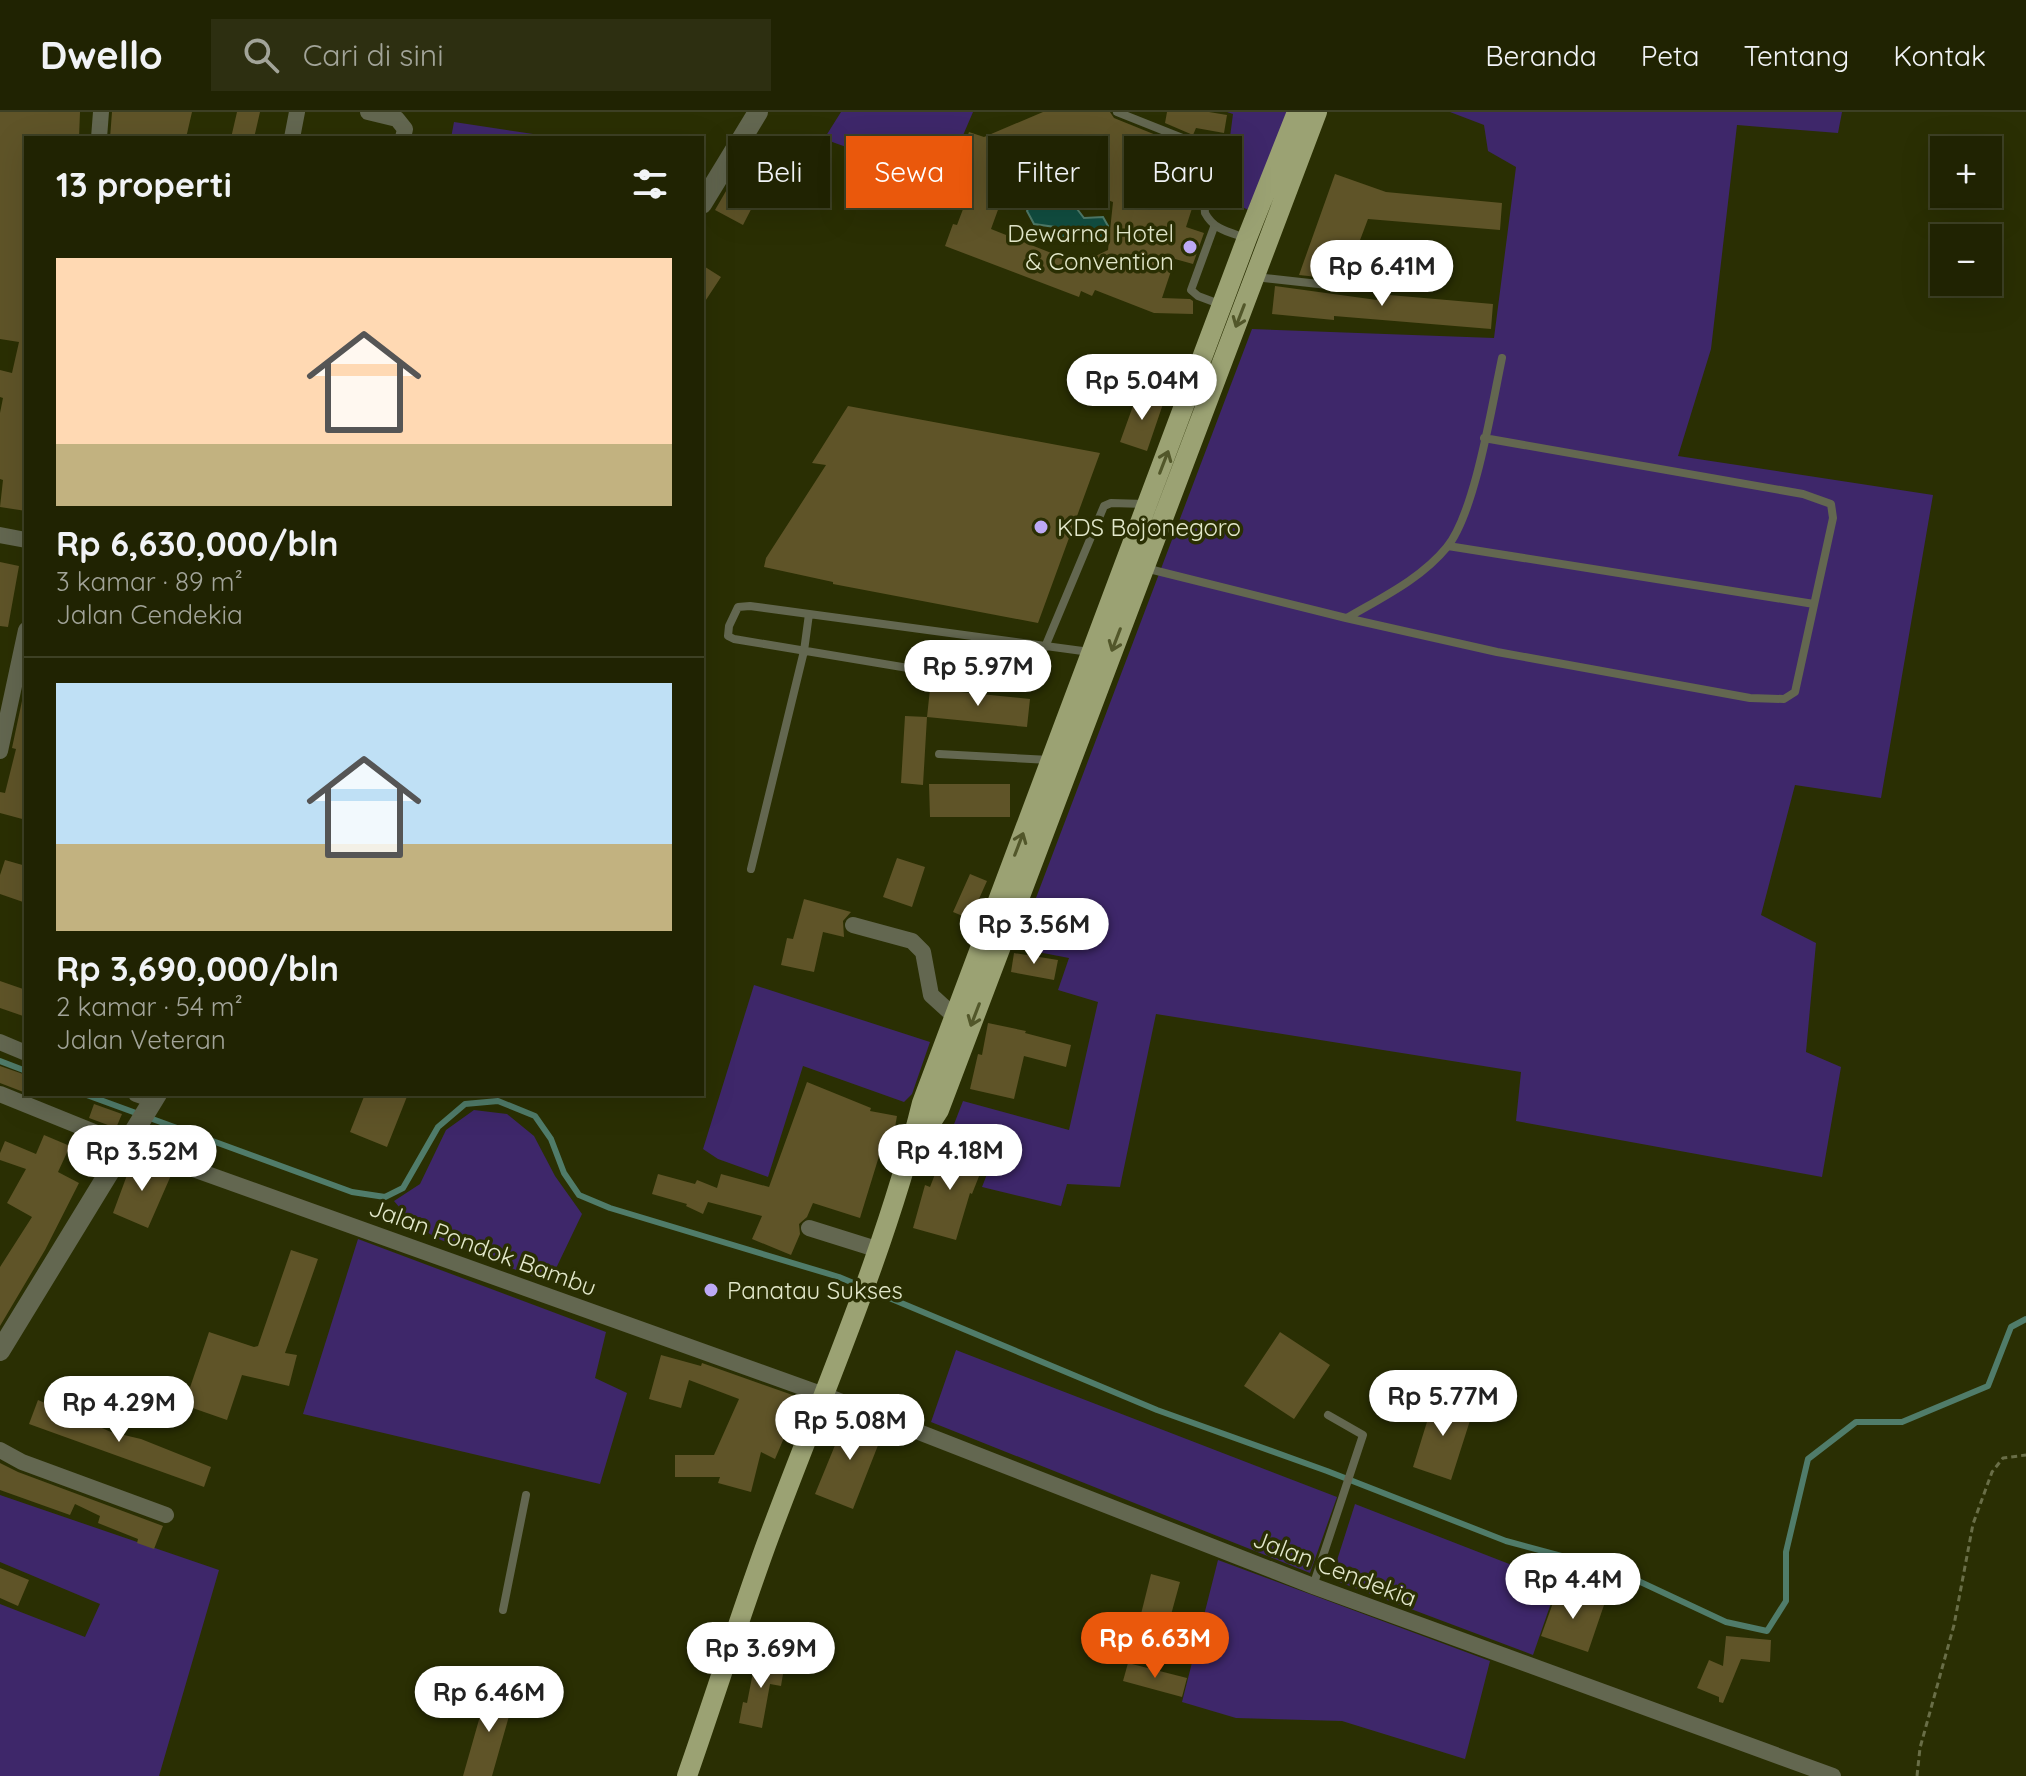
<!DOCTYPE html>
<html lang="id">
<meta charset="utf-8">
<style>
:root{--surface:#202302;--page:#2d2f11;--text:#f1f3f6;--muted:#a2a499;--line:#3d4024;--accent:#ea580c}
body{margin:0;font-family:Quicksand,sans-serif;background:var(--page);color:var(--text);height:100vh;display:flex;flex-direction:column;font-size:30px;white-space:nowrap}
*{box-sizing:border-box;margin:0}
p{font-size:26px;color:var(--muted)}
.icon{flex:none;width:44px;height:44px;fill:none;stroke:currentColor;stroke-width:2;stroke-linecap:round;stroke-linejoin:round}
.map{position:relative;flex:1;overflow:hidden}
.drawer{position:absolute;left:24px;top:24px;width:680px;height:960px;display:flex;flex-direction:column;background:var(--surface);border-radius:0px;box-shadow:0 8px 32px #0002,0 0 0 2px var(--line)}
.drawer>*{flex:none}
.guide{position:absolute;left:728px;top:24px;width:760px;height:72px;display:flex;gap:16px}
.tools{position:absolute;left:1930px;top:24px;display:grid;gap:16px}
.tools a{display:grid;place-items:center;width:72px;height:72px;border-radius:0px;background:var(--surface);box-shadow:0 8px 32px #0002,0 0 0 2px var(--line);font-size:40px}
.price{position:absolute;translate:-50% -68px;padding:0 18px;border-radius:28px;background:#fff;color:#222;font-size:26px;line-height:52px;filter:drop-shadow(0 2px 4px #0008)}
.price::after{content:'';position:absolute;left:50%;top:48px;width:24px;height:18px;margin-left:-12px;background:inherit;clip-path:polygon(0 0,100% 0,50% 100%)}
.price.on{background:var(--accent);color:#fff}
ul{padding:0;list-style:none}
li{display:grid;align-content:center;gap:16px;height:424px;padding:0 32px}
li+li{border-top:2px solid var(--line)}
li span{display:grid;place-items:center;height:248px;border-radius:0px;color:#555}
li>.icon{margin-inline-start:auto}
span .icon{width:144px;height:144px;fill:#fffc;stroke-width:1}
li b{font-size:34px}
h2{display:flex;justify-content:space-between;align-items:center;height:96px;padding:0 32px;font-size:34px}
.pill{padding:0 28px;border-radius:0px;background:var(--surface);box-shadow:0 8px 32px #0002,0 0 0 2px var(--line);font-size:28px;line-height:72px}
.pill.on{background:var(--accent);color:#fff}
header{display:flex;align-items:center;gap:48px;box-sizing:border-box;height:112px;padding:0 40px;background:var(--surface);border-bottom:2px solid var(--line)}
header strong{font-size:38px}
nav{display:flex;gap:44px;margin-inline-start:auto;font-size:28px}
.search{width:560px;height:72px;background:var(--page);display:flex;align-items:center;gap:20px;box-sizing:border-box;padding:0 28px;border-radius:0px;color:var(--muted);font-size:30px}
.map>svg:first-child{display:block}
</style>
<header>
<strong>Dwello</strong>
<div class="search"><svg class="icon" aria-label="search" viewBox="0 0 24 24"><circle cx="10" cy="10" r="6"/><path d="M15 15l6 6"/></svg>Cari di sini</div>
<nav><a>Beranda</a><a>Peta</a><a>Tentang</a><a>Kontak</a></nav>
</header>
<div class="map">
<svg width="2026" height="1664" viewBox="0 0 2026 1664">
<rect width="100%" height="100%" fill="#2a2f03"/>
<path fill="#3e276a" d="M841,0H973L943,70L824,27Z
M1227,0H1288L1251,99L1224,87L1218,80L1214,23L1230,25L1233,2Z
M1450,0H1842L1838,21L1737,13L1711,237L1678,344L1933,383L1881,686L1795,673L1761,803L1816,831L1806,940L1841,955L1822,1065L1516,1009L1521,960L1156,902L1120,1075L1067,1072L1061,1094L982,1075L996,1039L951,1020L963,989L1069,1018L1098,890L1058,878L1069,846L1017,836L1252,217L1494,226L1516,55L1488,39L1484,13Z
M454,10L560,26H451Z
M754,873L930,930L912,982L904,990L803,954L768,1065L718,1047L703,1037Z
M474,998L507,1002L534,1024L555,1064L582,1102L549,1171L436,1126L412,1110L394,1089L420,1072L446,1018Z
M358,1127L606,1220L595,1266L627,1281L600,1372L303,1302Z
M956,1238L1337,1385L1310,1461L931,1310Z
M0,1383L219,1458L159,1664H0V1492L85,1525L100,1492L0,1450Z
M1355,1392L1558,1471L1533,1543L1331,1467Z
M1218,1448L1490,1549L1465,1647L1342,1609L1236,1606L1182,1590Z"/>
<path fill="#114e41" stroke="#507c6a" stroke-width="2" d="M1036,87L1045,88L1054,97L1074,93L1084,106L1103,105L1108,114L1105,129H1086L1075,116L1070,124L1062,125L1055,115L1034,112L1027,99L1031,90Z"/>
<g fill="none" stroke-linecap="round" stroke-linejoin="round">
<path stroke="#507c6a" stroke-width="6" d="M0,949L26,959
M84,982L352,1080L385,1085L403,1076L438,1015L465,992L498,989L535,1004L551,1027L564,1061L579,1083L610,1096L839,1165L1157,1298L1327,1359L1506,1429L1617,1459L1726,1510L1767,1519L1786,1489V1440L1808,1347L1856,1310H1902L1988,1274L2011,1215L2026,1207"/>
</g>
<path fill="#5f5428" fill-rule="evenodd" d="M0,0H80L79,26H26V399L0,395L3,368L0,367V301L3,286L0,285V258L12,261L19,230L0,227Z
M112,0H192L186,26H110Z
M237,0H260L254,26H231Z
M1043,0H1110L1114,6L1188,36L1174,76L1196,84L1186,115L1204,121L1193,152L1175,147L1162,186L1190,187L1193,189V202L1154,201L1095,178L1092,184L1081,179L1079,185L945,134L953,112L957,113L971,76L951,69L969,20L984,25ZM1014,54L1113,90L1108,138L1079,152L991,117Z
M1167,0H1209L1227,3L1224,21L1196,16L1193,23L1165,11Z
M1335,62L1386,80L1502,91L1500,118L1368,107L1345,168L1299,163Z
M733,67L760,80L743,113L715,98Z
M702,153L721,165L702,194Z
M1275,174L1377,188L1378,182L1493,192L1491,217L1334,204V208L1272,202Z
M1138,280L1164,289L1147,339L1120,330Z
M848,294L1100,341L1038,511L833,472V470L764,455L766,446L826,353L812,351Z
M0,450L19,454L8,515L0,514Z
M26,570V708L0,701V680L5,681L16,637L12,636Z
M930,577L1030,587L1027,615L927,605Z
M905,604L927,605L923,673L901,671Z
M929,672H1010V705H930Z
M897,746L925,755L912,795L883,785Z
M5,748L26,754V791L0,782V763Z
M970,762L987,769L970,807L953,800Z
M804,787L851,800L843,809L844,825L823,820L814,860L781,853L787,826L793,827Z
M1014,841L1058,848L1054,868L1011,860Z
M0,869L26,878V905L0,896Z
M988,911L1026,919L1025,921L1071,933L1066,955L1024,944L1014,987L970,977L978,942L982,943Z
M0,954L26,963V981L0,971Z
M807,970L871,996L870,999L897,1004L890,1043L880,1041L860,1106L813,1091L807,1105L799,1112L800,1122L791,1143L752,1127L762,1104L708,1090L703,1102L686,1094L687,1092L652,1082L658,1062L695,1072L697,1068L717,1076L721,1062L769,1075Z
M365,982H408L387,1035L350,1020Z
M94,992L122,1002L116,1016L89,1006Z
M160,1015L191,1025L185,1042L154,1031Z
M44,1023L70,1034L58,1060L79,1071L45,1138L0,1214V1155L32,1105L7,1091L26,1057L0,1048V1041L5,1029L36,1042Z
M948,1029L987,1044L972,1082L970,1081L956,1128L913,1116L925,1073L930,1075Z
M133,1047L172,1061L148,1116L113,1101Z
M291,1138L318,1147L285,1241L297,1243L289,1274L242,1263L227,1308L184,1293L209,1220L254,1235L258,1234Z
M1280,1220L1330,1253L1294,1307L1244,1274Z
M661,1243L701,1254L702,1251L801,1286L775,1347L761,1340L751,1380L718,1371L720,1365H675V1343H714L739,1287L689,1268L681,1296L649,1287Z
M1435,1284L1474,1296L1451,1368L1413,1355Z
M38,1288L111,1320L141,1327L211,1355L204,1375L29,1312Z
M847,1304L884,1318L853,1397L815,1382Z
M0,1351L18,1360L163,1414L154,1437L137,1431L138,1427L98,1411L100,1404L75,1392L70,1403L0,1378Z
M0,1456L29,1468L18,1494L0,1486Z
M1151,1462L1180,1470L1166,1521L1138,1514Z
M1558,1477L1604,1493L1588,1540L1541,1524Z
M1726,1524L1771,1528L1770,1550L1741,1547L1723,1591L1719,1590V1585L1697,1576L1709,1548L1723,1554Z
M756,1545L785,1550L781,1574L770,1572L762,1616L739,1611L743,1590L747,1591Z
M1128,1551L1187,1566L1182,1585L1123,1569Z
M488,1576L515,1583L492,1664H463Z"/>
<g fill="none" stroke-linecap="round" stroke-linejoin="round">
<path stroke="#696e47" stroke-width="3" stroke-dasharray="6 4" stroke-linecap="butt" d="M1917,1664L1920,1636L1954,1513L1973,1412L1992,1360L2003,1346L2026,1343"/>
<path stroke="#636750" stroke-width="8" d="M1117,0L1195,31L1201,43L1205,101C1214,118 1229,120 1246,126
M1214,115L1191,178L1198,184L1222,193
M1255,165L1346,175L1426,161
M1448,434L1814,492
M1145,456L1346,506L1497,540L1750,586L1784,587L1795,580L1833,406L1831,392L1803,382L1484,326
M1347,506C1381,486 1421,467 1447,435C1475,401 1492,293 1502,246
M1045,535L1104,394L1111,391L1145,392
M920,558L734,527L728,524L729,514L738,495L750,494L1090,540
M939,642L1050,648
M751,757L804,539L809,502
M1313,1474L1363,1323L1328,1303
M503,1498L526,1383"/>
<path stroke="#636750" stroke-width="16" d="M368,0L397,7L405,17L403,26
M99,26L101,0
M292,26L297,0
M0,423L26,428
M0,639L26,518
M853,813L912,829L923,840L931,883L954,904
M0,930L26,941
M0,982L126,1033L824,1283L1313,1474L1833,1664
M136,982L153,988
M809,1116L876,1137
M0,1338L22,1350L166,1403"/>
<path stroke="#636750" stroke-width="20" d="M702,92L758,0
M0,1239L157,982"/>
<path stroke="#9ba273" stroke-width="20" d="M917,1032L939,998L1317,0
M687,1664C714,1587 738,1510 766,1433C820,1287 885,1142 922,991L1247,126L1297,0"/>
</g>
<defs><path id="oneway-shaft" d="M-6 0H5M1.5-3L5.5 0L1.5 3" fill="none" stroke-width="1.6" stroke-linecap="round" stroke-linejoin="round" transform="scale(2)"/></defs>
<g stroke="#52572a">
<use href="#oneway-shaft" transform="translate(1240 204) rotate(111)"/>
<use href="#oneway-shaft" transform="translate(1164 350) rotate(-69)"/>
<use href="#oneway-shaft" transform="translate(1116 528) rotate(111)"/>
<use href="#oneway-shaft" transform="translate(1019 732) rotate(-69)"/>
<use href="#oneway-shaft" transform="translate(975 903) rotate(111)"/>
</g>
<g fill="#bda9f5" stroke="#2a2f03" stroke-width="3">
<circle cx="1190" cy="135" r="8"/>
<circle cx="1041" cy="415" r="8"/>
<circle cx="711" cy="1178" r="8"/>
</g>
<g text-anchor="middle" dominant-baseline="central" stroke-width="7" stroke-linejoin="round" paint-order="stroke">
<g font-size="24" fill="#e3e8cb" stroke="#2a2f03" text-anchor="start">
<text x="1174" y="121" text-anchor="end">Dewarna Hotel<tspan x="1174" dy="28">&amp; Convention</tspan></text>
<text x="1057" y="415">KDS Bojonegoro</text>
<text x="727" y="1178">Panatau Sukses</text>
</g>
<g font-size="24" fill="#e3e8cb" stroke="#2a2f03">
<text transform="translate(483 1135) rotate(20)">Jalan Pondok Bambu</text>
<text transform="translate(1335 1456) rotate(21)">Jalan Cendekia</text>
</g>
</g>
</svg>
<div class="tools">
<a>+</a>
<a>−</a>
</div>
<b class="price" style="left:1382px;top:196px">Rp 6.41M</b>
<b class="price" style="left:1142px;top:310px">Rp 5.04M</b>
<b class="price" style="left:978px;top:596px">Rp 5.97M</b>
<b class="price" style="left:1034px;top:854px">Rp 3.56M</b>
<b class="price" style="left:950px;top:1080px">Rp 4.18M</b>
<b class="price" style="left:142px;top:1081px">Rp 3.52M</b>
<b class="price" style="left:1443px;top:1326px">Rp 5.77M</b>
<b class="price" style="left:119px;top:1332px">Rp 4.29M</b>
<b class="price" style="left:850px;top:1350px">Rp 5.08M</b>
<b class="price" style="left:1573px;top:1509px">Rp 4.4M</b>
<b class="price on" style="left:1155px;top:1568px">Rp 6.63M</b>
<b class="price" style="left:761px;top:1578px">Rp 3.69M</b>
<b class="price" style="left:489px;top:1622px">Rp 6.46M</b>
<div class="guide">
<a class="pill">Beli</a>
<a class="pill on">Sewa</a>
<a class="pill">Filter</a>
<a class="pill">Baru</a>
</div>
<section class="drawer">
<h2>13 properti<svg class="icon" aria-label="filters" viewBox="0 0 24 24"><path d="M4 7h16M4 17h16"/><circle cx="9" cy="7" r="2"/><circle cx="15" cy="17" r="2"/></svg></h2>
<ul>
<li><span style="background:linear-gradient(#ffd9b3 75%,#c2b280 0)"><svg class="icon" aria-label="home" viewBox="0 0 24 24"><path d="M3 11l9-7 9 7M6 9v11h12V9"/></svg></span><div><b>Rp 6,630,000/bln</b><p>3 kamar · 89 m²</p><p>Jalan Cendekia</p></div></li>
<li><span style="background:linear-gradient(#bfe0f5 65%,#c2b280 0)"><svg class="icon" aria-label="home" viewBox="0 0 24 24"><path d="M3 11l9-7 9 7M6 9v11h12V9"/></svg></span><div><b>Rp 3,690,000/bln</b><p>2 kamar · 54 m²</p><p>Jalan Veteran</p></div></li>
</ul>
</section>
</div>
